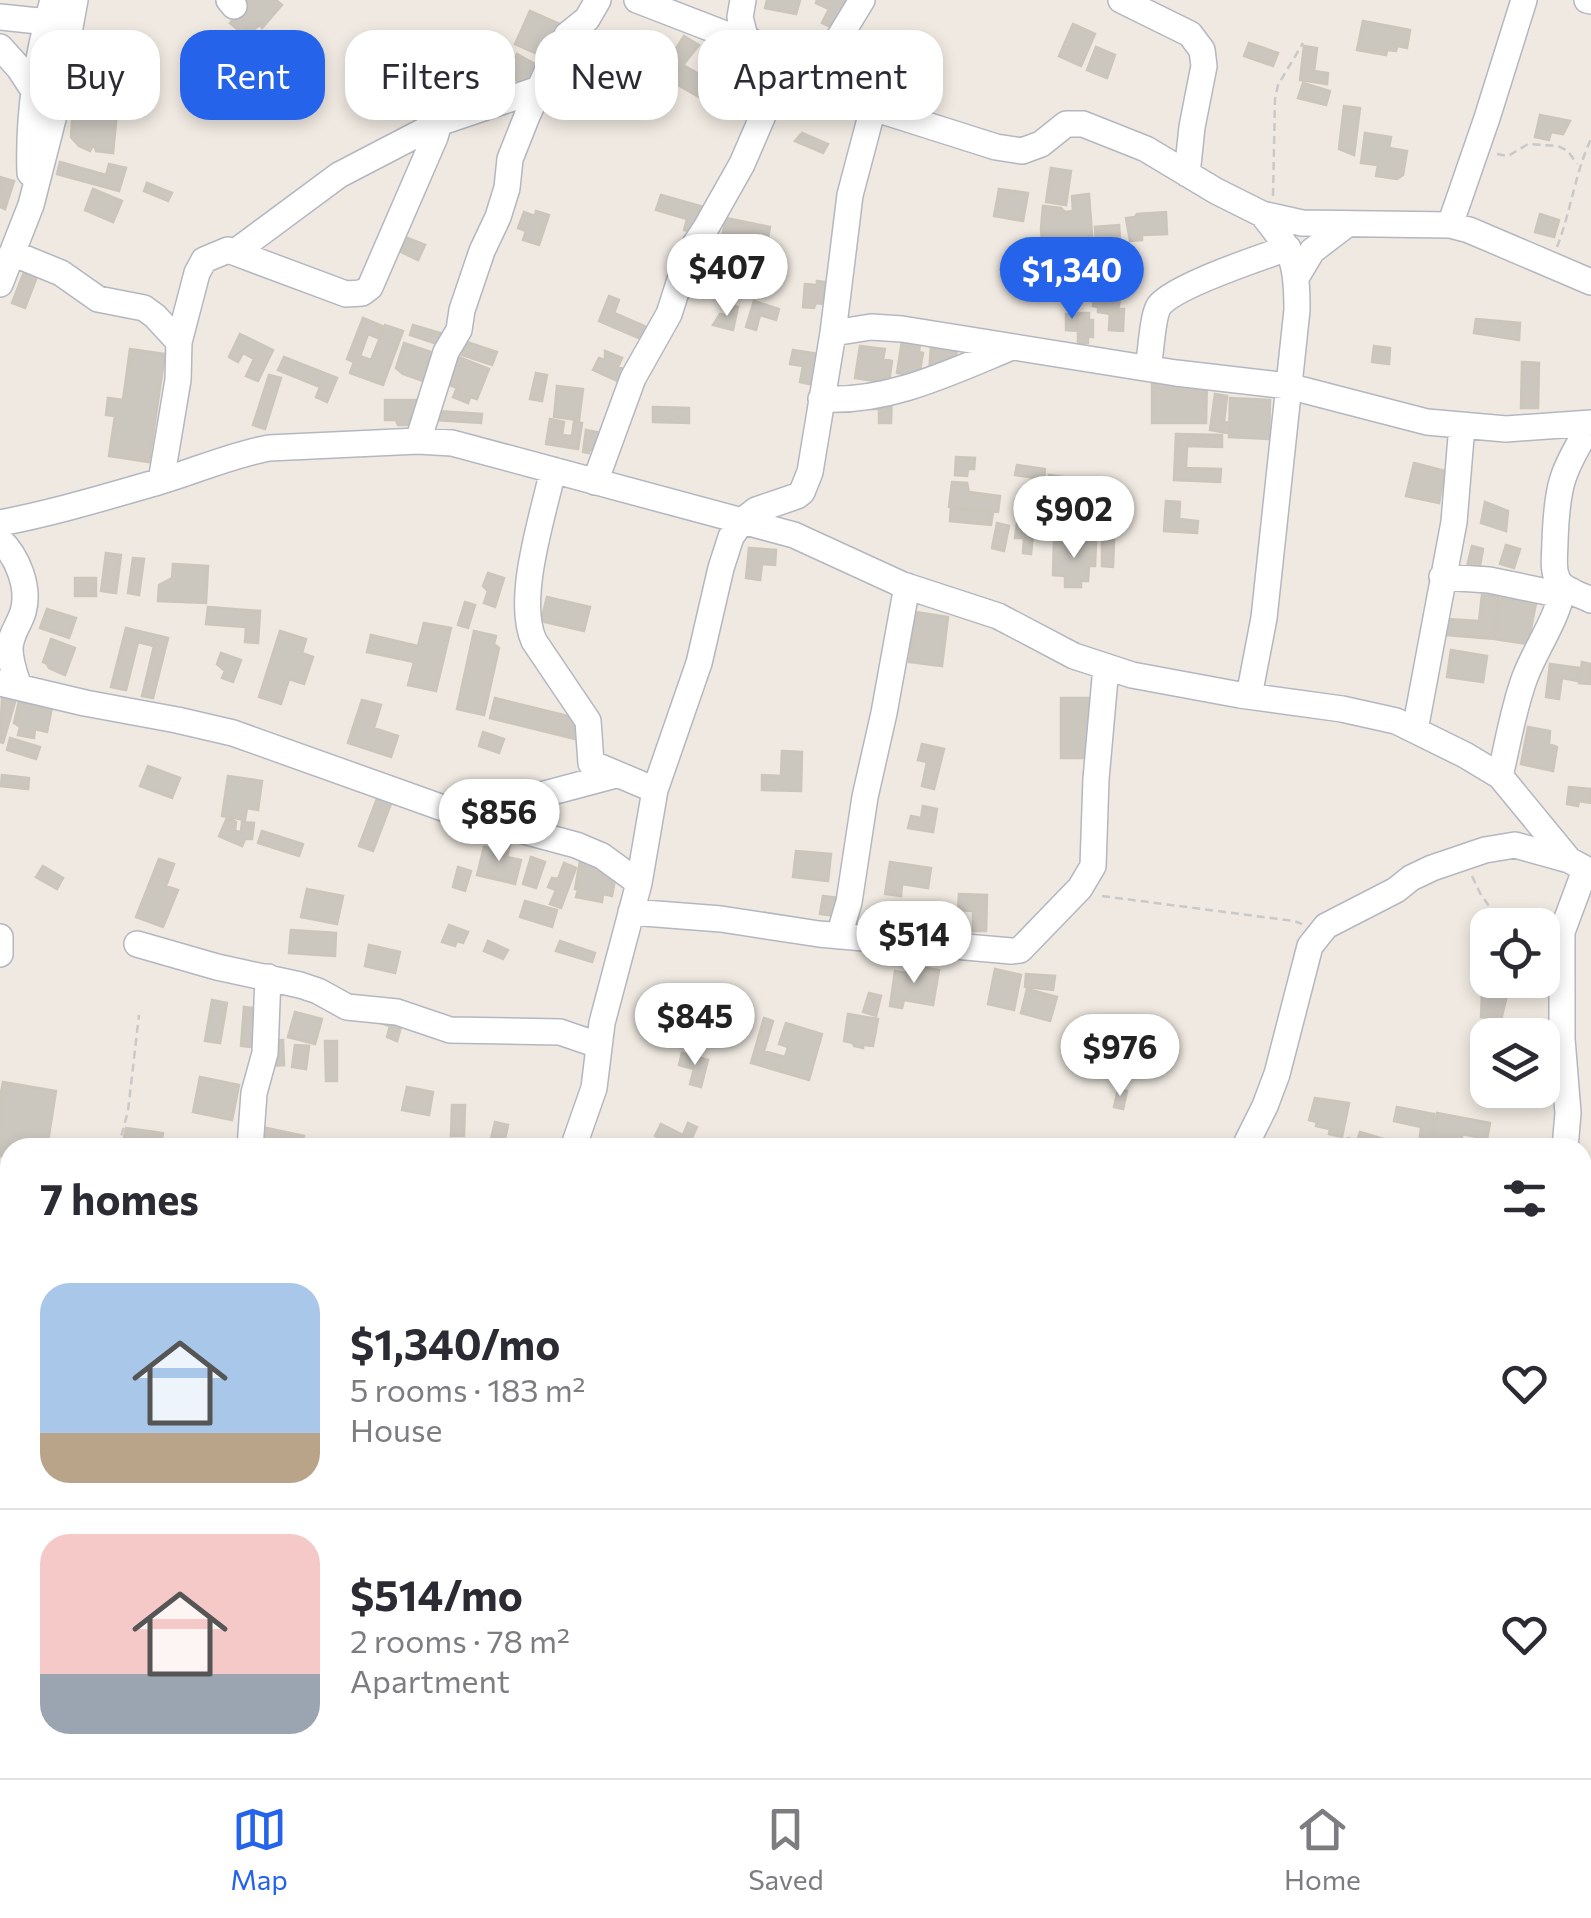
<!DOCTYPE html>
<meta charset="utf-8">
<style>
:root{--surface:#fff;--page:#f7f7f7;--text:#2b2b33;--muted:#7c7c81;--line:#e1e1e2;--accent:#2563eb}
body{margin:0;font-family:Commissioner,sans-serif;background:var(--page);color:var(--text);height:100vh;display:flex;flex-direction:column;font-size:38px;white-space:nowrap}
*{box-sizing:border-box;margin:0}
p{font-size:32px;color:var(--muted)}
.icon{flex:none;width:55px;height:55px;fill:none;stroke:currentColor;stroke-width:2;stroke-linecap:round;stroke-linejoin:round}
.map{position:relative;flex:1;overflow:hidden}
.drawer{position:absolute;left:0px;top:1138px;width:1592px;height:642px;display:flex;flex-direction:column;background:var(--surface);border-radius:30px 30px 0 0;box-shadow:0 5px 15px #0003}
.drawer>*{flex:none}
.top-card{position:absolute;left:30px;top:30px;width:1000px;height:90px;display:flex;gap:20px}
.tools{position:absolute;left:1470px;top:908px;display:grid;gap:20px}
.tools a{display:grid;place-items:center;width:90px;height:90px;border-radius:20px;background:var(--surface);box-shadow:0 5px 15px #0003;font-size:50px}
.price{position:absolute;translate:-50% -85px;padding:0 22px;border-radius:35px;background:#fff;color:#222;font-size:32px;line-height:65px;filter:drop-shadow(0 2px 5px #0008)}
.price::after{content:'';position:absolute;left:50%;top:60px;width:30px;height:22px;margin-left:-15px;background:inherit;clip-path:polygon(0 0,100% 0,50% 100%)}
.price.current{background:var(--accent);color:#fff}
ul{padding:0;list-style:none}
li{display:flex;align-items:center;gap:30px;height:250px;padding:0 40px}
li+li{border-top:2px solid var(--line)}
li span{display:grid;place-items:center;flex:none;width:280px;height:200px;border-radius:30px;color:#555}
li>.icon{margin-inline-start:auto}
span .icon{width:120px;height:120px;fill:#fffc;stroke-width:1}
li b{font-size:42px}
h2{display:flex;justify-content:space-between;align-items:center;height:120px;padding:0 40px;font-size:42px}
.tag{padding:0 35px;border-radius:30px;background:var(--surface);box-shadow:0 5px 15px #0003;font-size:35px;line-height:90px}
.tag.current{background:var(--accent);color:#fff}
.tabs{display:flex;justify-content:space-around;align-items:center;height:140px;border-top:2px solid var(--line);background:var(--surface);font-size:28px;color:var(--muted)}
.tabs a{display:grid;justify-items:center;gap:5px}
.tabs .current{color:var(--accent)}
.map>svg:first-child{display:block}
</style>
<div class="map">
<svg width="1591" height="1778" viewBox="0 0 1591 1778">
<rect width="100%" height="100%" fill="#efe9e1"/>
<path fill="#cbc7bf" stroke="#cbc5ba" stroke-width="2.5" d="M241,0H276L282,5L262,28L260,24L251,33L247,28L242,33L230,23L236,16Z
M767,0H800L796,14L765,8Z
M817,0H849L839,31L822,23L829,9L816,3Z
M530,11L564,26L549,59L515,44Z
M1363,21L1410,30L1407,48L1397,46L1396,51L1387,50L1386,55L1357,50Z
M1073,24L1095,34L1081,66L1059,56Z
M684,36L699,45L683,65L673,85L640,64L648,52L666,64Z
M458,40L474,60L462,69L447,48Z
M1249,43L1278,53L1273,66L1244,56Z
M1304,46L1317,48L1314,71L1328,73L1327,84L1300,80Z
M1096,47L1115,55L1107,78L1087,70Z
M712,52L723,58L699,97L673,82L683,65L699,74Z
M517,54L540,67L528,87L513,78L515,74L508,70Z
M1303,83L1330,91L1326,105L1298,98Z
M1344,106L1360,108L1354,155L1339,149Z
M73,108L117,112L113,153L96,151L94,144L90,151L79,146L71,137Z
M1540,115L1570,121L1563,134L1551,132L1549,140L1535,137Z
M802,133L828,144L823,153L795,141Z
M1365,133L1391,137L1389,148L1407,151L1403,175L1397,179L1376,176L1378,165L1361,163Z
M60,162L106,175L109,164L126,168L119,191L57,174Z
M1051,168L1071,171L1066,205L1046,202Z
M0,177L14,181L5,209L0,207Z
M147,183L172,193L168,201L144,191Z
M93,189L122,201L113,222L85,210Z
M999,189L1013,191L1011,194H1015V191L1028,193L1023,221L994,216Z
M1089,194L1093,248L1043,251L1041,229L1043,206L1061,208L1065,212L1073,211L1072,196Z
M661,195L704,207L695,233L684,230L687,219L656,210Z
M536,211L549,215L539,245L523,240L526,231L518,228L524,212L535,216Z
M1166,212L1167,234L1142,235V240L1130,241L1126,218L1135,217L1137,214Z
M1540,214L1559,220L1554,237L1535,232Z
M726,218L770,227L764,258L746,254L748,243L722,237Z
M1119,225L1120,240L1096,241L1095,227Z
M405,237L425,245L418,260L399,251Z
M1032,252L1042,253L1041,273L1031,272Z
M1069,253L1089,254V258L1096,259V253L1122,254L1120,278L1068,274Z
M1052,262L1065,263L1061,293L1049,291Z
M27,264L40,269L25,308L12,303Z
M1070,276L1088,279L1085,299L1067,296Z
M1108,276L1124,279L1117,315L1098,312V307L1093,306L1094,302L1087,300L1096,281L1107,282Z
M817,281L826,282L825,304L816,303L814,308L803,307L805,284L817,285Z
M609,296L619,300L614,313L651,329L646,341L599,321Z
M754,301L779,309L776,320L760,315L756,330L746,327Z
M730,305L738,307L733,330L713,325L720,314L728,316Z
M1110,308L1124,309L1123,331L1109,330Z
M1078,313H1089V320H1093V337L1088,336V343H1078Z
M1066,314L1078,315V331L1066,330Z
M363,318L382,326L378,338L368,334L360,356L371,360L385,325L403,331L383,385L350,373L354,362L347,359Z
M1476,319L1520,323L1519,340L1474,333Z
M413,325L447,335L443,346L410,335Z
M240,334L273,350L258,381L246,376L254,359L243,353L238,362L229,357Z
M902,341L920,344L919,352L923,353L919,376L897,373Z
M467,342L497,352L492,365L462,355Z
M404,343L440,355L431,384L403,374L396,368Z
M931,345L957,347L956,359L945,358L944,368L929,375Z
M860,346L885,349L883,359L892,361L889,383L855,378Z
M1374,346L1390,348L1389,364L1372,362Z
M130,349L165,354L149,462L109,456L115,416L106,415L108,398L123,400Z
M793,350L819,354L814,385L800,382L803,366L790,364Z
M605,351L622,358L618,367L626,370L620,382L593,370L599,358L605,360Z
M456,356L489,369L477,399L470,397L468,403L453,397L457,388L445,383Z
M284,357L337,378L327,402L316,397L320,387L278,370Z
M1522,362L1539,363L1538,408H1521Z
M536,373L547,375L542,401L530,399Z
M269,375L281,378L265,429L253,425Z
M1152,378L1207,379L1206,423H1152Z
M557,386L583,389L579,420L554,417Z
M892,394L891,423H879V409H856Z
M1215,394L1227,396L1224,422L1230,423L1228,433L1210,430Z
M1230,398L1270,400L1269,439L1229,437Z
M385,400H417V419H409V425H398L396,420H385Z
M653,407L689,408V423L653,422Z
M437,411L482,414L481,423L436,420Z
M550,419L564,422L562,435L572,436L574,422L582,423L578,449L546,444Z
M586,430L602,433L608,453L589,450V453L583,452Z
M1176,434L1222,435V447L1187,446L1186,468L1221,469L1220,482L1174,480Z
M956,457L975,458L974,469H968L967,476L955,475Z
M1414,463L1445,471L1439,503L1406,496Z
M1017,465L1045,469L1044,479L1015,475Z
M1049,475L1077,479L1075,495L1058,493L1056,506L1045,504Z
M952,482L967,483L969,492L1000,496L998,512L949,507Z
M1075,484L1104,485L1102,522H1089L1090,496L1075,495Z
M1166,501L1180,502L1179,519L1198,521L1197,533L1164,531Z
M1485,502L1508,511L1506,531L1481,523Z
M951,508L993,512L991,525L950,521Z
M997,523L1009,526L1004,551L992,548Z
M1017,523L1034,524L1031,554L1023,553L1024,538H1015Z
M1102,540H1114L1113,567L1102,566Z
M1054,541L1096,542L1095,566H1089L1088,581H1081V587H1065V576L1053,575Z
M1506,545L1520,549L1514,568L1500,564Z
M1472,546L1483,549L1478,577L1465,575Z
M749,548L776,550L775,565L762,564L760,580L746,578Z
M106,553L121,555L116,593L101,591Z
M133,558L144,559L139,595L128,593Z
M173,564L208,566L206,603L158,601L159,585L172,578Z
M488,573L504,578L495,607L484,603L488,591L483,586Z
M75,578H96V596H75Z
M1504,585L1538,593L1528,644L1494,639Z
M1482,595L1499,596L1494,639L1447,635L1448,619L1479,621Z
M547,597L590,607L584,631L541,621Z
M465,602L475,605L468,628L458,625Z
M208,607L260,611L258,643L245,642L246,627L206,624Z
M47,609L76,618L69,638L40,628Z
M916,612L948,617L942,666L909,662Z
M424,623L451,628L436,691L408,685L414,662L367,652L371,635L418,646Z
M126,628L168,638L153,698L142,696L154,646L138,642L126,690L111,687Z
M280,631L306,639L302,653L313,657L304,684L289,679L281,704L259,697Z
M474,631L496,636L494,644L499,648L484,715L457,709Z
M51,639L75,648L65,675L49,668L47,664L43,662Z
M1451,650L1487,656L1483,682L1447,677Z
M221,653L241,660L233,682L222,678L225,671L217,664Z
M1582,662L1591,664L1590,684L1579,683Z
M1550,664L1580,668L1578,681L1562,678L1559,699L1546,697Z
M22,688L52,707L47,732L35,729L34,738L18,735L20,727L14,723Z
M2,698L15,702L3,743L0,742Z
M495,698L588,721L583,741L490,718Z
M1061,698H1091V758H1061Z
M362,700L381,705L374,728L398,736L391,757L348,743Z
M1528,727L1550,731L1549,744L1557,747L1553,771L1521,764Z
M483,732L504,739L499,753L479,746Z
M10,738L40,747L36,759L7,750Z
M922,744L944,749L934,789L922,786L927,762L918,760Z
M782,751L802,752L801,791L762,790V775L781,776Z
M148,766L180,778L172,798L140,786Z
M2,775L29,778L28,789L1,786Z
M228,776L262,781L258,810L247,808L245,820L222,816Z
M1569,787L1591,789V803L1579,801L1578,806L1567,804Z
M378,796L392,801L373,851L359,846Z
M923,806L937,809L933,832L908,828L911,816L921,818Z
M227,818L236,822L235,831L241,832L242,822L254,823L252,839H245L242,846L219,836Z
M262,831L303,844L299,856L258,843Z
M495,842L510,845L507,857L521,860L515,884L477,875L484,847L493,849Z
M796,851L831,854L828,881L793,877Z
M531,857L545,862L536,888L523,884Z
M159,859L174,864L166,886L178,890L163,927L136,917Z
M580,861L617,868L612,896L603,894L602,902L576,897L578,890L575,889Z
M890,862L931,868L928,888L902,884L901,896L885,894Z
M564,863L576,868L561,908L550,904L556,890L548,887L552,878L558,879Z
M43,866L63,878L57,889L36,877Z
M458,867L471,871L465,891L453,887Z
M307,889L343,896L337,924L301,917Z
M959,894L987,895L986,931H973V911L958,910Z
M823,896L840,898L837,916L820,914Z
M525,901L557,910L552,927L520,917Z
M449,925L468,932L463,943L457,941L455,946L442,942Z
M291,930L336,933L335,956L289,953Z
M488,941L508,950L503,959L484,951Z
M560,941L595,953L592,962L556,951Z
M369,945L400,952L395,973L365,966Z
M907,965L939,970L933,1005L904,1000L902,1008L890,1006L895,971L906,973Z
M995,969L1021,975L1014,1010L988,1004Z
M1026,974L1055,976L1053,990L1025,987Z
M1027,989L1057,997L1050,1021L1021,1013Z
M1482,992L1507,995L1501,1020L1481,1017Z
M869,993L881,996L876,1016L863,1012Z
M212,1000L227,1003L220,1043L205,1041Z
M244,1007L263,1009L260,1048L241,1046Z
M295,1012L322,1019L315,1044L288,1037Z
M848,1014L878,1019L873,1046L863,1045V1048L854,1046L853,1043L844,1041Z
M1098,1016L1125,1020L1123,1029L1130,1030L1128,1048L1118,1053L1093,1049Z
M764,1018L773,1021L764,1051L785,1057L788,1047L779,1044L786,1023L822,1034L809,1080L751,1063Z
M403,1020L397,1041L387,1037L390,1026L377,1022Z
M666,1024L676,1026L672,1044L662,1041Z
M684,1033L705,1039L702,1051L681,1045Z
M283,1040L284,1065L271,1066L270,1041Z
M325,1041H337V1081H326Z
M295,1045L309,1046L306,1069L292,1067Z
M682,1053L708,1060L701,1087L690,1084L694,1069L679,1065Z
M200,1077L239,1085L232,1120L193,1112Z
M3,1082L56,1091L47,1148H10V1158L0,1156V1098Z
M407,1087L433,1092L429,1115L402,1110Z
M1118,1089L1127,1091L1123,1109L1114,1107Z
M1315,1098L1349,1103L1342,1137L1329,1134L1330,1129L1316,1126L1317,1122L1309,1120Z
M452,1105H465L464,1136H451Z
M1397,1107L1434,1114L1432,1139L1420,1137L1421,1127L1394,1121Z
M1437,1113L1490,1123L1487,1139L1462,1134L1461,1148H1436L1437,1142L1432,1141Z
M495,1122L508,1125L503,1148H489Z
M688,1123L697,1127L687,1148H680L655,1136L661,1124L683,1135Z
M262,1127L304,1136L301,1148L269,1143L268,1148H257Z
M126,1128L163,1133L161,1143L141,1140L139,1148H122Z
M1360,1132L1390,1141L1389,1148H1345L1348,1138L1357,1141Z
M1582,1293H1591V1313L1582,1312Z
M10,1415V1449L1,1454L0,1420Z
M1582,1533L1591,1535V1566L1582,1565Z
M0,1561L10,1562V1585L0,1584Z
M1582,1579L1591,1580V1616L1582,1614Z
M0,1615L10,1617V1635L2,1633L1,1638Z
M198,1770H262L260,1778H197Z
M215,1770H247V1772L234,1771V1778L215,1777Z
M342,1770H396L394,1778H340Z
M509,1770H652V1778H508Z
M818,1770H848V1778H818Z
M867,1770H888V1778H867Z
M1070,1770H1123L1144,1776V1778H1068Z"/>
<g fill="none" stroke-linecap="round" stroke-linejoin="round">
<defs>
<path id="minor" d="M229,0L234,6
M637,0L764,49L798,65L873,108L996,147L1022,151L1041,144L1066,124H1083L1146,149L1216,191L1262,214L1302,223L1450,225L1469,230L1591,282
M1121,0L1190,34L1202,50L1204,66L1192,127L1187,174
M1587,0L1591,1
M0,17L48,22
M0,47L19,68L34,91
M825,80L834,46L862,0
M30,173C28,114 37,56 53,0
M1450,225L1487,118L1524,0
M235,252L339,175L439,123L539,89
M12,253L61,273L98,299L144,308L155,316L179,342
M1297,276L1312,251L1346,225
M0,284L31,205L53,119L75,0
M833,333L871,327L902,329L1176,373L1288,386L1427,422L1506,429L1591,423
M1148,368C1151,354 1152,317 1159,306C1174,286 1262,257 1288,248
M821,399C889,403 951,372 1012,347
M1591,424C1561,472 1557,486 1555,541C1555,553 1552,570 1558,580C1563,590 1581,595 1591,600
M418,441L446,352L459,330L462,310L482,251L498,217L507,188L510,159L527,116L547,72L567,35L587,19L598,0
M553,470C543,516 515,599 534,641L588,721L591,763L655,790
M161,481L178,380L179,342L197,273L204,260L228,250L346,294L362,293L370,287L435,137L442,113L448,70
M595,482L633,378L669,314L688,255L707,226L742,164L779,78C779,56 761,48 745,37L740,17L743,0
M0,523C53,513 106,497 158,482C196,471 230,455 269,448L418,441L452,443L794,535L903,585L998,616L1074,656L1132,675L1240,695L1342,709L1396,721L1465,755L1500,776L1569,860L1591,872
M0,540C18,557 30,588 23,612C19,625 10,635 10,649C10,662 15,675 19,687
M1442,577L1489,580L1552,593L1572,591
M0,683L85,703L177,720L233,733L457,813L576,845L602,856L639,883
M1249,696L1264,618L1297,310C1297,261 1293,252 1262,214
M1415,730L1454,522L1462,425
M1500,776C1508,743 1513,709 1525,677C1536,648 1555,623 1562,592
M469,814L616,775
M631,912L721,919L819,934L1011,951L1020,950L1080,888L1093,866L1096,779L1106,667
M839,936L849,902L865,797L884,713L907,586
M0,937V954
M137,944L217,967L300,985L318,991L347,1007L397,1012L450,1030L560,1032L598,1045
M250,1148L254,1093L265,1053L268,977
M573,1148L594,1088L602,1023L639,883L655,790L699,663L721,568L731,537L742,521L756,510L797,496L802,492L810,472L833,333L850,195L873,108
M1244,1148L1265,1106L1277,1074L1310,946L1326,926L1396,890L1411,878L1432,868L1485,850L1515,845L1569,860
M1565,1148L1568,1113L1562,1039V932L1585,870
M1582,1231H1591
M0,1251L10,1253
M1582,1412H1591
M1582,1494L1591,1495
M0,1519L10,1521
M1582,1640H1591
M472,1770L473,1778
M1152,1770L1184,1778
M689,1771V1770
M0,1774L13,1778
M1057,1778L1060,1770"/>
</defs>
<use href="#minor" stroke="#b4b7c1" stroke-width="28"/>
<path stroke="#c9c9c9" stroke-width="2.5" stroke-dasharray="8 5" stroke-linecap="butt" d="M1497,154L1508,156L1528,144L1558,146L1568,151L1577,164
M1273,196L1275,99L1278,85L1303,43
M1557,247C1571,211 1575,173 1591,139
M1472,876L1480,893L1502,925
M1102,896L1294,921L1302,924
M118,1148L128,1111L139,1015"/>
<use href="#minor" stroke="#fff" stroke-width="25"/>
</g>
</svg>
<div class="tools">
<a><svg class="icon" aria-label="locate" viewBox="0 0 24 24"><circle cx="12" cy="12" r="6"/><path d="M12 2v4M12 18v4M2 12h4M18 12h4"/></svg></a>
<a><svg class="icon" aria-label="layers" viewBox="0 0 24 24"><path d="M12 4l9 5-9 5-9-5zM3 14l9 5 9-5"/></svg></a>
</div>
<b class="price" style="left:727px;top:319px">$407</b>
<b class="price current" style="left:1072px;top:322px">$1,340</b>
<b class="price" style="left:1074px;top:561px">$902</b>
<b class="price" style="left:499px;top:864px">$856</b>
<b class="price" style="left:914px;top:986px">$514</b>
<b class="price" style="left:695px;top:1068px">$845</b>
<b class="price" style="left:1120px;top:1099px">$976</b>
<div class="top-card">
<a class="tag">Buy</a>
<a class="tag current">Rent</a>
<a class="tag">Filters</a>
<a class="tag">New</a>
<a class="tag">Apartment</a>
</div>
<section class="drawer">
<h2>7 homes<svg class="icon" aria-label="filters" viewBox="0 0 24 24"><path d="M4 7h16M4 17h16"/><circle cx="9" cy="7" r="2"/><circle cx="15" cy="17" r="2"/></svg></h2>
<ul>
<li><span style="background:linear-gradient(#a9c7e8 75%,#b9a48a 0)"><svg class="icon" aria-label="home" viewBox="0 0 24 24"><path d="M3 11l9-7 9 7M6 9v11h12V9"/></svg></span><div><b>$1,340/mo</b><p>5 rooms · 183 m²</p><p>House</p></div><svg class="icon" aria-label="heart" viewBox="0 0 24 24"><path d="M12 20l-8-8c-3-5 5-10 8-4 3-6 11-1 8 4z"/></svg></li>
<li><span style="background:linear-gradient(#f6c9c9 70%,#9aa5b1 0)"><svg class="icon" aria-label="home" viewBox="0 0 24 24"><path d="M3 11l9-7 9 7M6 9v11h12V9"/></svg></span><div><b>$514/mo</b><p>2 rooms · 78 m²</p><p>Apartment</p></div><svg class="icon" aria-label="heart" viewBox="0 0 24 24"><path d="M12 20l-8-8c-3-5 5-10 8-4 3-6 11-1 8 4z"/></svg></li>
</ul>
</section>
</div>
<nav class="tabs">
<a class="current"><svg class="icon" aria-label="map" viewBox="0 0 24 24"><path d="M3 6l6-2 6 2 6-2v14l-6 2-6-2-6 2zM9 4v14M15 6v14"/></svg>Map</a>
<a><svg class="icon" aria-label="saved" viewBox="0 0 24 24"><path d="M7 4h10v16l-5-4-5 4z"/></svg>Saved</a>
<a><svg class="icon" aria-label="home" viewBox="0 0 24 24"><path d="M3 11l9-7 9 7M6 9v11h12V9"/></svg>Home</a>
</nav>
